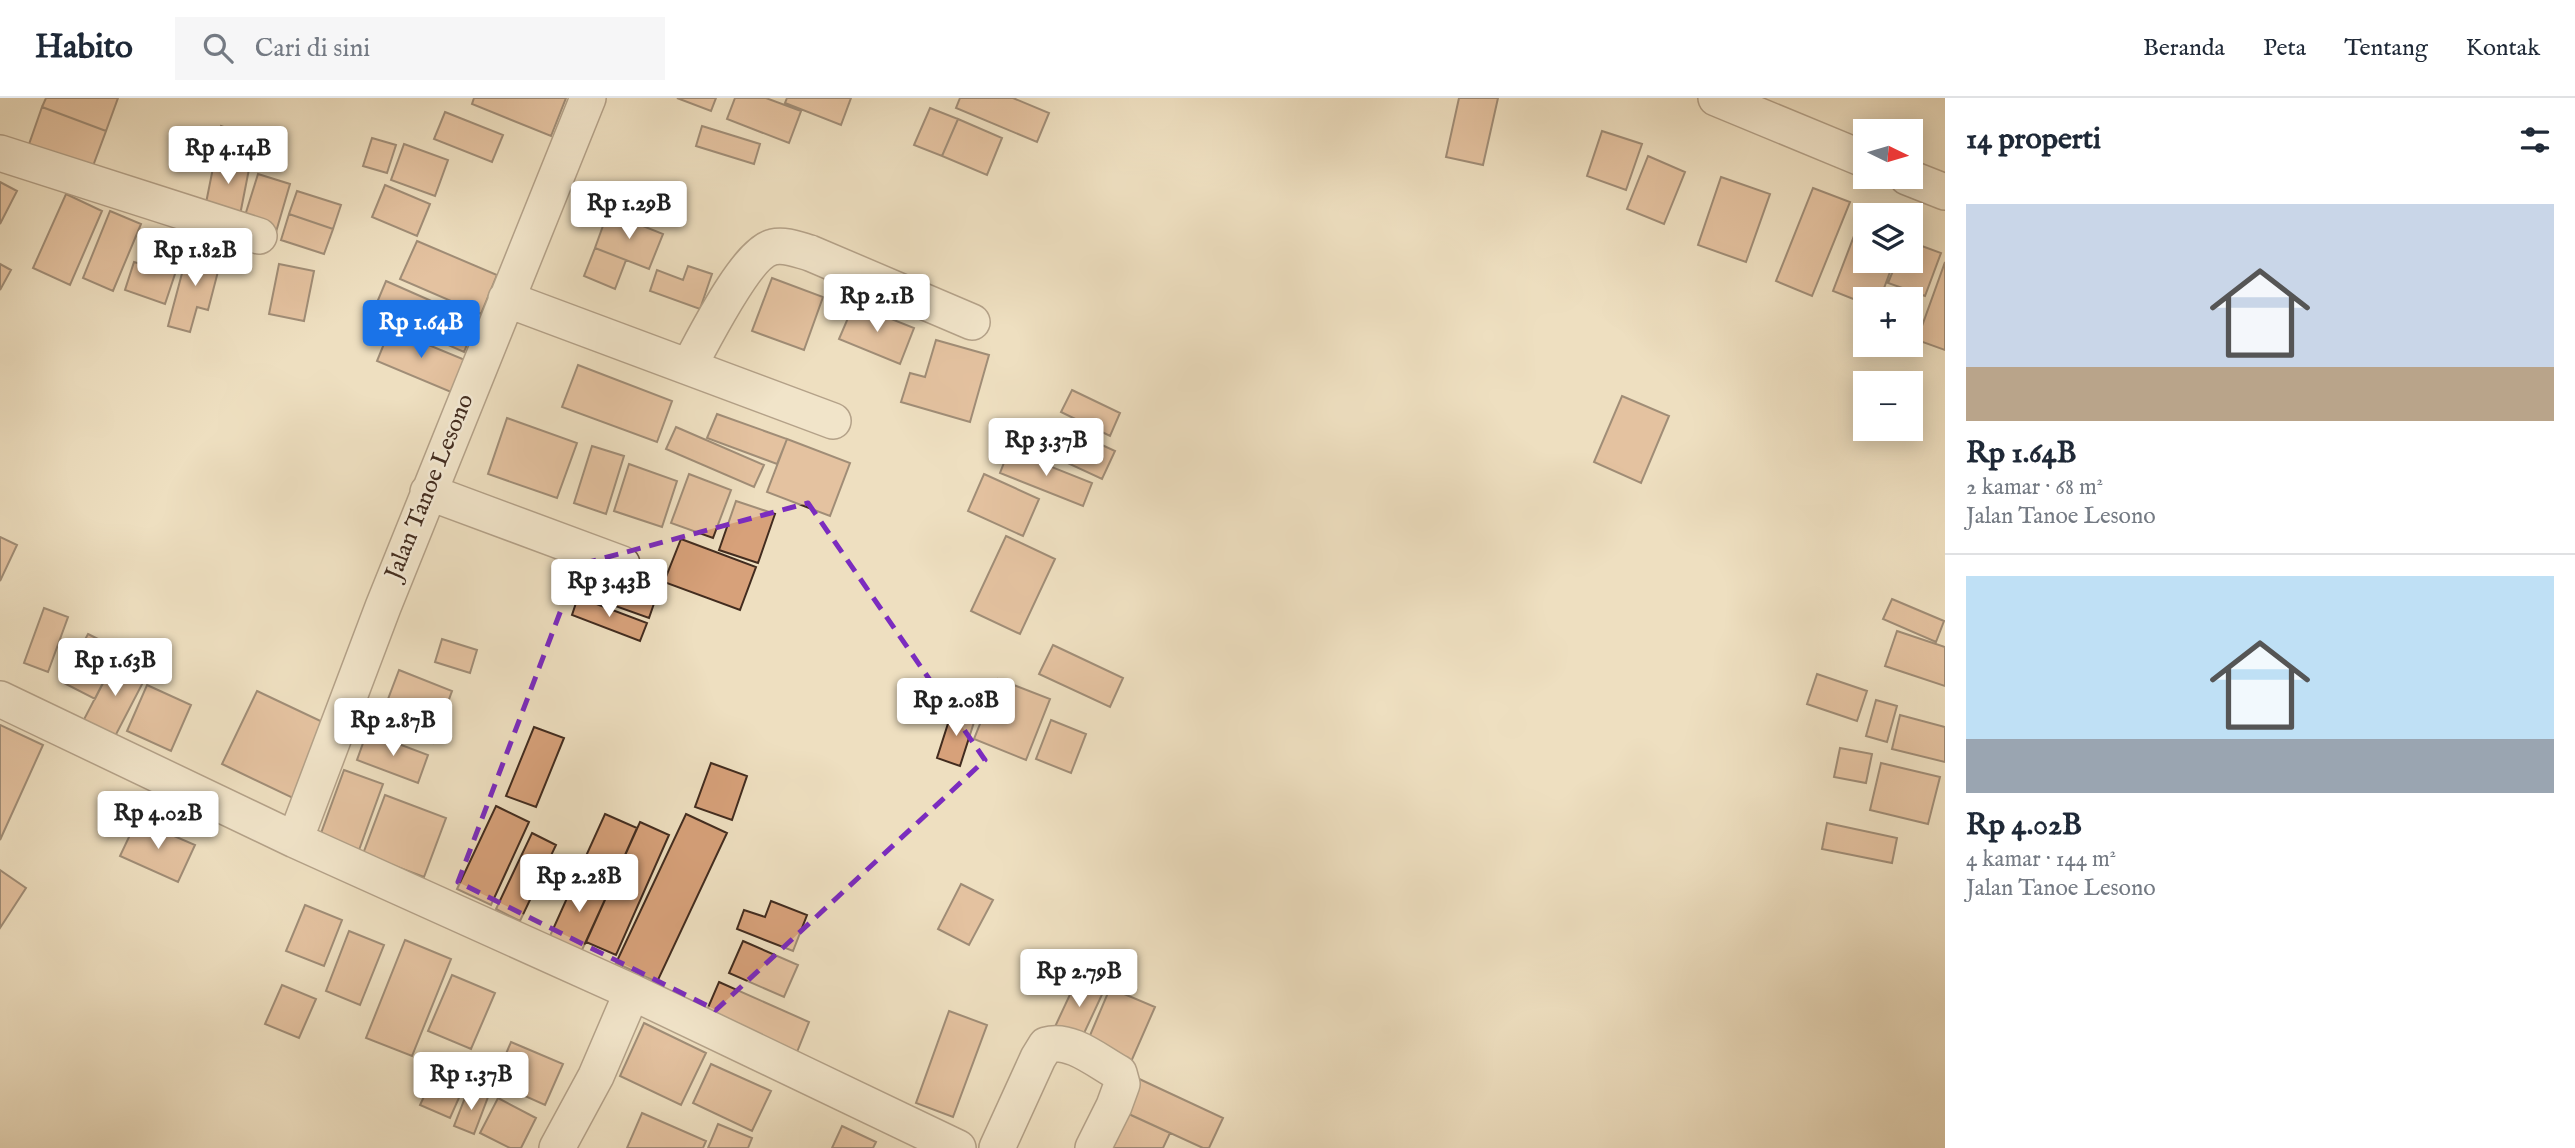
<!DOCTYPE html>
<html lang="id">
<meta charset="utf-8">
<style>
:root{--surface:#fff;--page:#f6f6f7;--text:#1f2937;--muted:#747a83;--line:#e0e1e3;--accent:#1a73e8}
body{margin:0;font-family:"IM FELL English",serif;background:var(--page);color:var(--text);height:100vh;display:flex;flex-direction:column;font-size:26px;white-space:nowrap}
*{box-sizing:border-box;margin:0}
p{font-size:23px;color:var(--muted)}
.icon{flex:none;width:38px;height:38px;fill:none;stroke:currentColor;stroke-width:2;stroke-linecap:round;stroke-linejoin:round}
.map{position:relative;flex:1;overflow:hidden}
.details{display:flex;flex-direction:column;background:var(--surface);width:630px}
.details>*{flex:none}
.needle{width:46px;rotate:95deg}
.controls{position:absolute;left:1853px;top:21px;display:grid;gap:14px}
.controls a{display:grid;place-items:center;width:70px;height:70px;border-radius:0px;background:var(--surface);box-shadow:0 4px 18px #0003;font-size:35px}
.price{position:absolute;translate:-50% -60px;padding:0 16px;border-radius:7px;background:#fff;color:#222;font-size:23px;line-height:46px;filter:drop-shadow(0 2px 4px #0008)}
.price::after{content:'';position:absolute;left:50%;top:42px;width:21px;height:16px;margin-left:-10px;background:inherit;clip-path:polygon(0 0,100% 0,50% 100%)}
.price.current{background:var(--accent);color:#fff}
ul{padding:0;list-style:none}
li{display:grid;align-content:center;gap:14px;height:371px;padding:0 21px}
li+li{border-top:2px solid var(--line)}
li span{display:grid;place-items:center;height:217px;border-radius:0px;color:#555}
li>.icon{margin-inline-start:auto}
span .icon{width:126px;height:126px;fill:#fffc;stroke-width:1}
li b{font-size:30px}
h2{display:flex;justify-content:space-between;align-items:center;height:84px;padding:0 21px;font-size:30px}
header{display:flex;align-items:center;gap:42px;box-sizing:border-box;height:98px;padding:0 35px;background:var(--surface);border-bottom:2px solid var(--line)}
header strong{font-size:33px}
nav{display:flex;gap:38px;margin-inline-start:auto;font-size:24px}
.search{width:490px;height:63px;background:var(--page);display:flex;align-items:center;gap:18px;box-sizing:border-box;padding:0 24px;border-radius:0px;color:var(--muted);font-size:26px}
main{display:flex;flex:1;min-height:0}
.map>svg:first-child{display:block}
</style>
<header>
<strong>Habito</strong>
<div class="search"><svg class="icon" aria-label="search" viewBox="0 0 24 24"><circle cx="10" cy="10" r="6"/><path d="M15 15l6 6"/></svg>Cari di sini</div>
<nav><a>Beranda</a><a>Peta</a><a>Tentang</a><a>Kontak</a></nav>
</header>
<main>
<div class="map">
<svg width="1945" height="1050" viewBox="0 0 1945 1050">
<rect width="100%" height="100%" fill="#eedfc0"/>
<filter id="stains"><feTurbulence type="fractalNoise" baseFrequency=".00286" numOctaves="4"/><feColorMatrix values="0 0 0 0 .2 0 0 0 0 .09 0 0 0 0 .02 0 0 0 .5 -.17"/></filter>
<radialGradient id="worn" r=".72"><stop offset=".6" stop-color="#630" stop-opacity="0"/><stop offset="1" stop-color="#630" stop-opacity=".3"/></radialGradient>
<path fill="#d7a17a" stroke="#422c1f" stroke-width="2" d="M46,0H118L106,33L42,9Z
M474,0H566L551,38L472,6Z
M677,0H716L711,13Z
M735,0H766L801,13L789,45L727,21Z
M787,0H851L841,27L785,5Z
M960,0H1013L1049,15L1037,44L956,10Z
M1459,0H1498L1483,67L1446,59Z
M42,9L106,33L90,76L27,52Z
M930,10L958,21L942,58L914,47Z
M445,14L503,37L492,64L434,41Z
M958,21L1002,40L987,77L942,58Z
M221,28L260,43L254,60L215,46Z
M702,28L760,46L754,66L696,48Z
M1602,33L1642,46L1626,92L1587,78Z
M372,40L396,47L387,75L363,68Z
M404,46L448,62L435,98L391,82Z
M1648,58L1685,74L1664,126L1627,111Z
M215,60L250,66L240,117L205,110Z
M258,76L290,86L276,134L243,124Z
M1721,79L1770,96L1746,164L1698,147Z
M0,84L17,93L0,126Z
M385,87L430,106L417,138L372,119Z
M1813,90L1850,104L1812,198L1776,183Z
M297,93L341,107L333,131L289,116Z
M66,96L102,113L70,187L33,170Z
M1865,109L1885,117H1866V163H1894L1880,201H1866V206L1833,193Z
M110,113L141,126L113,193L83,180Z
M608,114L663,136L649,171L595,150Z
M289,116L333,131L324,156L281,142Z
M154,136L185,146L165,206L125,192L134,164L144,167Z
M417,143L497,177L481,216L400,181Z
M1911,144L1941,155L1925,198L1888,185L1897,163H1911Z
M189,149L222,158L208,212L197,209L190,234L168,228Z
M595,150L626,162L615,191L584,178Z
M1945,164V252L1917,242Z
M0,166L11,172L0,192Z
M279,166L314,173L304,223L269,216Z
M688,168L712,176L700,211L650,193L657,172L683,182Z
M772,180L823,199L804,252L752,233Z
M386,183L477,223L464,254L373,214Z
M854,206L914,230L900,266L839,241Z
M390,231L465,262L451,294L377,263Z
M936,242L989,257L970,324L901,304L910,275L925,279Z
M578,267L672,303L657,344L562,309Z
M1072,292L1120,315L1110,338L1061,314Z
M1622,298L1669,318L1641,385L1594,364Z
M717,316L787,341L777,366L707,340Z
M507,320L577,345L557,400L488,376Z
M1059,327L1115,353L1102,381L1046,355Z
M676,329L764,367L754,389L666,351Z
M787,341L850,365L830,418L767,394Z
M592,348L624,358L606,416L574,405Z
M1009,352L1092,385L1083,408L1000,375Z
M629,366L677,383L662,429L614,413Z
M689,376L731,392L713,440L671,425Z
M984,376L1039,401L1023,438L968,413Z
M736,403L775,416L758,465L719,452Z
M1006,438L1055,461L1020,536L971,513Z
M0,439L17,447L0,483Z
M681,441L756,469L740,512L664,484Z
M602,467L660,488L649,520L590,499Z
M578,499L647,525L640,543L572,517Z
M1892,501L1944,523L1936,544L1883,521Z
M44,510L68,519L48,574L24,565Z
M1897,533L1945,549V588L1885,568Z
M88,536L120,552L95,601L62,584Z
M442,541L477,552L470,575L435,564Z
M1053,547L1123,580L1110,609L1039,576Z
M120,552L151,569L110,648L79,631Z
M399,572L452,593L433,645L379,625Z
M1817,576L1867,593L1857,623L1807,606Z
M998,581L1050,601L1026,662L974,641Z
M147,587L191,607L171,653L127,633Z
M257,593L329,627L295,701L222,666Z
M1876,602L1897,608L1887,644L1866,638Z
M952,613L975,621L960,668L937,660Z
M1900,617L1945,629V664L1892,651Z
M1051,622L1086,636L1071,675L1036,661Z
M0,627L43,647L0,742Z
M534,629L564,640L536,709L506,698Z
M367,634L428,657L418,685L357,662Z
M1840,650L1872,656L1866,685L1834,679Z
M711,665L747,678L732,722L695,709Z
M1881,665L1940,679L1928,726L1870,712Z
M344,672L383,686L359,752L320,738Z
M385,697L446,720L424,779L363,756Z
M496,708L529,724L491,807L457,791Z
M605,716L637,730L613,784L581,769Z
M686,716L727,735L657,884L616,865Z
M137,722L195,747L178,784L120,758Z
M640,724L669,737L616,857L586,844Z
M1827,725L1897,740L1892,765L1822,751Z
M532,735L556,747L520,823L496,811Z
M581,769L613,784L577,863L545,849Z
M0,772L26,790L0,830Z
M961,786L993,802L969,847L938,831Z
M771,803L807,817L793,853L737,831L744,812L765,819Z
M305,807L342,822L324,868L286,853Z
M349,833L384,847L360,907L326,893Z
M405,842L451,861L412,958L366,940Z
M743,843L798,867L784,899L729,875Z
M1080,875L1106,888L1079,946L1053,933Z
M452,877L495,895L471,951L428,933Z
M719,884L809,924L795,959L704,919Z
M282,887L316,901L299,940L265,926Z
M1110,890L1155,909L1127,973L1083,954Z
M949,913L987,927L953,1019L916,1005Z
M644,925L706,955L681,1007L620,978Z
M511,944L563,966L545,1007L494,984Z
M711,966L771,993L752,1033L693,1005Z
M437,971L466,984L450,1020L420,1007Z
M1135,979L1223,1020L1209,1050H1203L1120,1012Z
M468,992L488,999L474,1036L454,1028Z
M498,1000L536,1020L521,1050H510L480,1035Z
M1120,1012L1170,1035L1163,1050H1103Z
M642,1015L706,1043L703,1050H627Z
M718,1026L752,1040L748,1050H708Z
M842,1028L876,1044L873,1050H832Z"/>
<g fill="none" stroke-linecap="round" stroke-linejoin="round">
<defs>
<path id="street" d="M1716,0L1866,62
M0,55L259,138
M1907,79L1945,94
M506,201L833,323
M689,268C703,243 746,155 773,149C785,146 799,152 810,155L972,224
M428,394L622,466
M0,601L295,742L632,894L596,978L557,1050
M295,742L383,509L588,0
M632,894L958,1050
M997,1050L1038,960L1046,947C1071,940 1097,963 1119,975L1122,986L1114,1008L1093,1050"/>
</defs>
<use href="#street" stroke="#6d5947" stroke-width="38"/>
<use href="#street" stroke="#f4ead6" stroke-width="35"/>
</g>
<path d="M0 0H1945V1050H0ZM808,405L985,662L716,912L458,784L578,467Z" fill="#eedfc0" fill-opacity=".55" fill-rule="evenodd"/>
<path fill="none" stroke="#7b2cbf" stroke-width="5" stroke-dasharray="14 9" stroke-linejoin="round" d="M808,405L985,662L716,912L458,784L578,467Z"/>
<g text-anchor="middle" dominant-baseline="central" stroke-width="5" stroke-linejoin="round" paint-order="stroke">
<g font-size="24" fill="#422c1f" stroke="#f4ead6">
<text transform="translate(430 389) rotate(-68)">Jalan Tanoe Lesono</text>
</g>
</g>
<rect width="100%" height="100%" filter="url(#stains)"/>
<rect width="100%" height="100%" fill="url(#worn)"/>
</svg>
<div class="controls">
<a><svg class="needle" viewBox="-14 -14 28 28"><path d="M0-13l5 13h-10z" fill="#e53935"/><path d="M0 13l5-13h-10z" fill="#747a83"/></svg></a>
<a><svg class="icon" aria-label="layers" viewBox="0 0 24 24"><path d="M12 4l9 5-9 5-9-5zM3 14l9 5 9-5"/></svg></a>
<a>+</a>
<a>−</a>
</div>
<b class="price" style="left:228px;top:88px">Rp 4.14B</b>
<b class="price" style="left:629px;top:143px">Rp 1.29B</b>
<b class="price" style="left:195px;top:190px">Rp 1.82B</b>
<b class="price" style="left:877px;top:236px">Rp 2.1B</b>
<b class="price current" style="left:421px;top:262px">Rp 1.64B</b>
<b class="price" style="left:1046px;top:380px">Rp 3.37B</b>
<b class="price" style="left:609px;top:521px">Rp 3.43B</b>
<b class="price" style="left:115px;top:600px">Rp 1.63B</b>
<b class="price" style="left:956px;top:640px">Rp 2.08B</b>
<b class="price" style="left:393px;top:660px">Rp 2.87B</b>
<b class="price" style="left:158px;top:753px">Rp 4.02B</b>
<b class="price" style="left:579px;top:816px">Rp 2.28B</b>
<b class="price" style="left:1079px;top:911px">Rp 2.79B</b>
<b class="price" style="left:471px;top:1014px">Rp 1.37B</b>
</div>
<section class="details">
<h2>14 properti<svg class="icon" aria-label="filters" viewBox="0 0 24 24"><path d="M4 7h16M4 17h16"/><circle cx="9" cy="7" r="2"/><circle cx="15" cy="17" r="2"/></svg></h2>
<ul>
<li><span style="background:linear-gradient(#c9d6e8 75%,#b9a48a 0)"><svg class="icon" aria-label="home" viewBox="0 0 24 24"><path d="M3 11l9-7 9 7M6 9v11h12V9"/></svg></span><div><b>Rp 1.64B</b><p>2 kamar · 68 m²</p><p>Jalan Tanoe Lesono</p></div></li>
<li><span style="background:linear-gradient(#bfe0f5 75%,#9aa5b1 0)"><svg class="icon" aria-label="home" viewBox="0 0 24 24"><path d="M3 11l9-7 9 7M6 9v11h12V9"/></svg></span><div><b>Rp 4.02B</b><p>4 kamar · 144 m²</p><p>Jalan Tanoe Lesono</p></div></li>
</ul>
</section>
</main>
